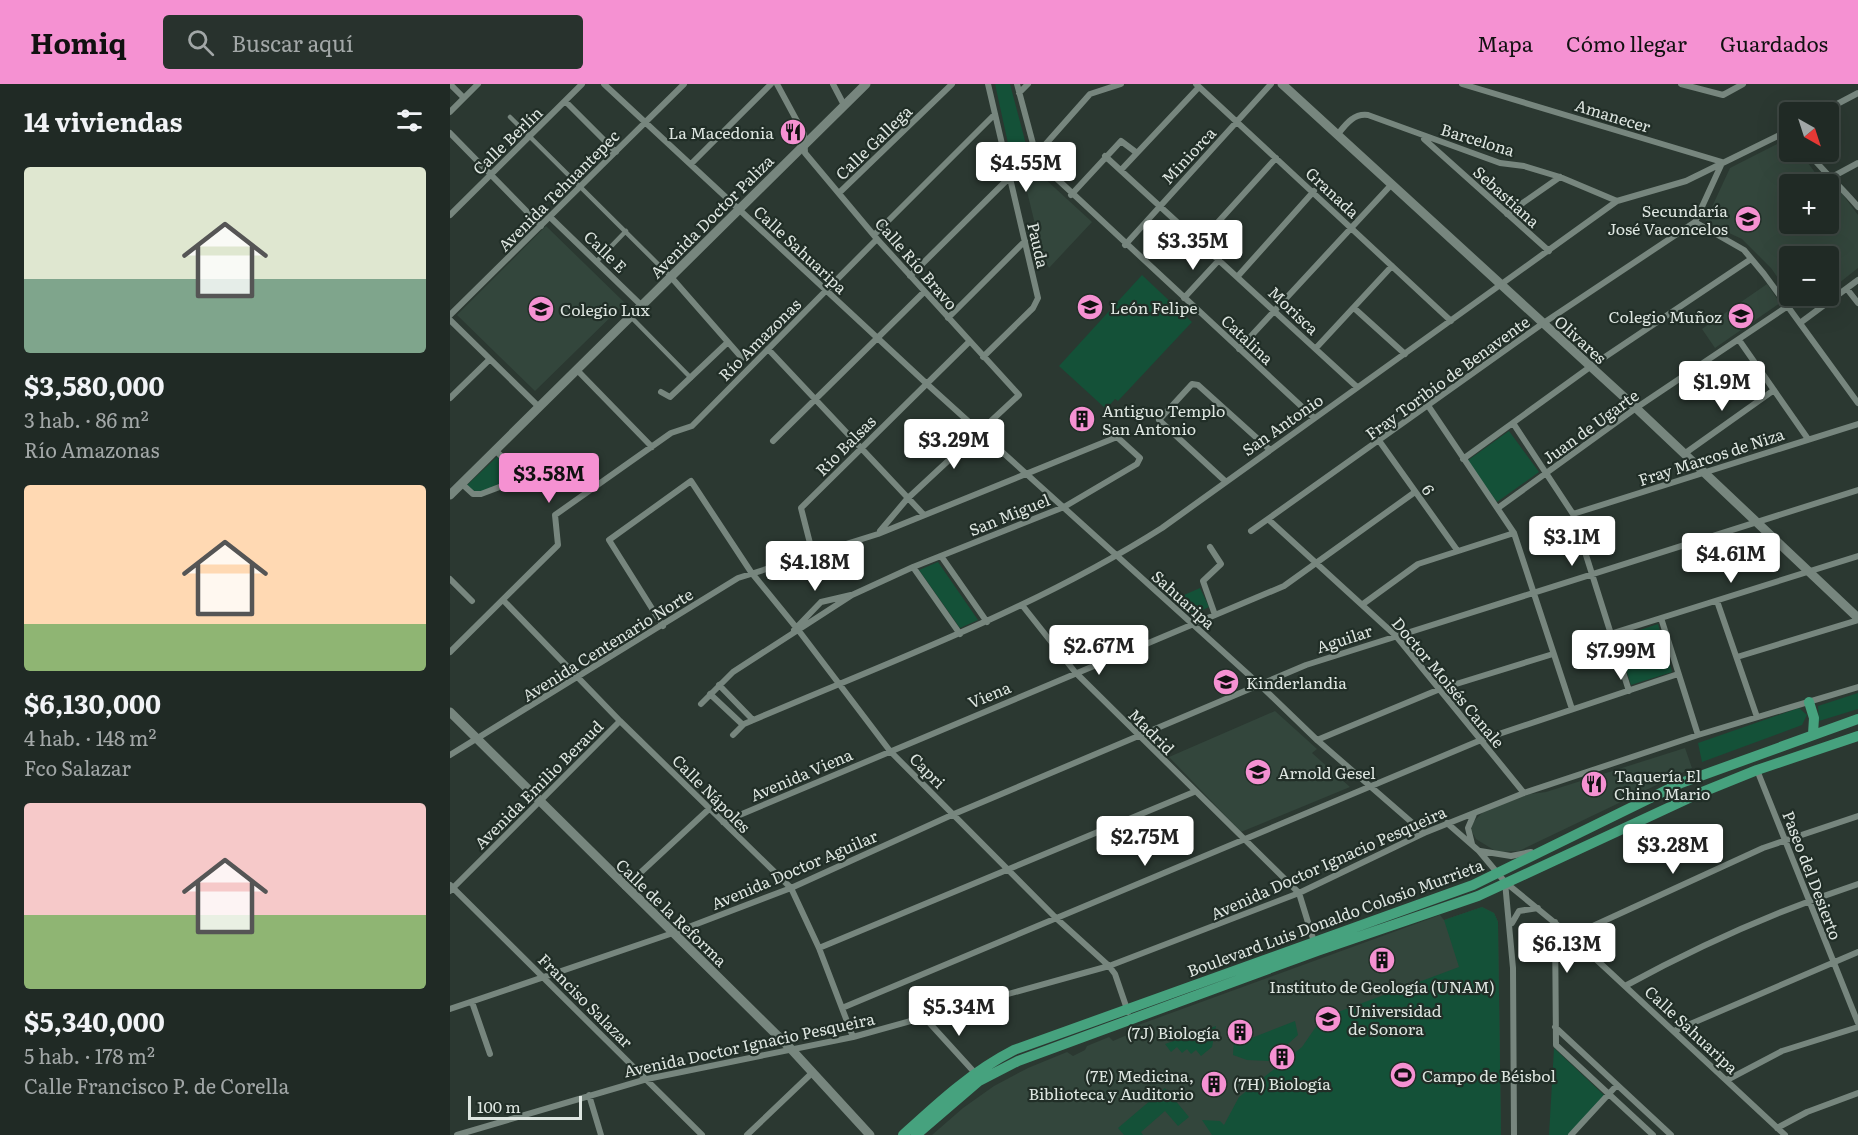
<!DOCTYPE html>
<html lang="es">
<meta charset="utf-8">
<style>
:root{--surface:#202a25;--page:#28322d;--text:#f1f3f6;--muted:#a2a7a7;--line:#3d4642;--accent:#f591d2}
body{margin:0;font-family:Literata,serif;background:var(--page);color:var(--text);height:100vh;display:flex;flex-direction:column;font-size:22px;white-space:nowrap}
*{box-sizing:border-box;margin:0}
p{font-size:20px;color:var(--muted)}
.icon{flex:none;width:33px;height:33px;fill:none;stroke:currentColor;stroke-width:2;stroke-linecap:round;stroke-linejoin:round}
.map{position:relative;flex:1;overflow:hidden}
.details{display:flex;flex-direction:column;background:var(--surface);width:450px}
.details>*{flex:none}
.needle{width:39px;rotate:141deg}
.tools{position:absolute;left:1329px;top:18px;display:grid;gap:12px}
.tools a{display:grid;place-items:center;width:60px;height:60px;border-radius:6px;background:var(--surface);box-shadow:0 6px 24px #0002,0 0 0 2px var(--line);font-size:30px}
.scale{position:absolute;left:18px;bottom:15px;width:114px;box-sizing:border-box;padding-left:6px;border:3px solid #dee6e1;border-top:0;font-size:16px;line-height:21px;white-space:nowrap;color:#dee6e1;-webkit-text-stroke:4px #212e27;paint-order:stroke}
.price{position:absolute;translate:-50% -51px;padding:0 14px;border-radius:6px;background:#fff;color:#222;font-size:20px;line-height:39px;filter:drop-shadow(0 2px 3px #0008)}
.price::after{content:'';position:absolute;left:50%;top:36px;width:18px;height:14px;margin-left:-9px;background:inherit;clip-path:polygon(0 0,100% 0,50% 100%)}
.price.on{background:var(--accent);color:#111}
ul{padding:0;list-style:none}
li{display:grid;align-content:center;gap:12px;height:318px;padding:0 24px}
li span{display:grid;place-items:center;height:186px;border-radius:6px;color:#555}
li>.icon{margin-inline-start:auto}
span .icon{width:108px;height:108px;fill:#fffc;stroke-width:1}
li b{font-size:26px}
h2{display:flex;justify-content:space-between;align-items:center;height:72px;padding:0 24px;font-size:26px}
header{display:flex;align-items:center;gap:36px;box-sizing:border-box;height:84px;padding:0 30px;background:var(--accent);color:#111}
header strong{font-size:28px}
nav{display:flex;gap:33px;margin-inline-start:auto;font-size:21px}
.search{width:420px;height:54px;background:var(--page);display:flex;align-items:center;gap:15px;box-sizing:border-box;padding:0 21px;border-radius:6px;color:var(--muted);font-size:22px}
main{display:flex;flex:1;min-height:0}
.map>svg:first-child{display:block}
</style>
<header>
<strong>Homiq</strong>
<div class="search"><svg class="icon" aria-label="search" viewBox="0 0 24 24"><circle cx="10" cy="10" r="6"/><path d="M15 15l6 6"/></svg>Buscar aquí</div>
<nav><a>Mapa</a><a>Cómo llegar</a><a>Guardados</a></nav>
</header>
<main>
<section class="details">
<h2>14 viviendas<svg class="icon" aria-label="filters" viewBox="0 0 24 24"><path d="M4 7h16M4 17h16"/><circle cx="9" cy="7" r="2"/><circle cx="15" cy="17" r="2"/></svg></h2>
<ul>
<li><span style="background:linear-gradient(#dfe7d0 60%,#7fa58c 0)"><svg class="icon" aria-label="home" viewBox="0 0 24 24"><path d="M3 11l9-7 9 7M6 9v11h12V9"/></svg></span><div><b>$3,580,000</b><p>3 hab. · 86 m²</p><p>Río Amazonas</p></div></li>
<li><span style="background:linear-gradient(#ffd9b3 75%,#8fb573 0)"><svg class="icon" aria-label="home" viewBox="0 0 24 24"><path d="M3 11l9-7 9 7M6 9v11h12V9"/></svg></span><div><b>$6,130,000</b><p>4 hab. · 148 m²</p><p>Fco Salazar</p></div></li>
<li><span style="background:linear-gradient(#f6c9c9 60%,#8fb573 0)"><svg class="icon" aria-label="home" viewBox="0 0 24 24"><path d="M3 11l9-7 9 7M6 9v11h12V9"/></svg></span><div><b>$5,340,000</b><p>5 hab. · 178 m²</p><p>Calle Francisco P. de Corella</p></div></li>
</ul>
</section>
<div class="map">
<svg width="1408" height="1051" viewBox="0 0 1408 1051">
<rect width="100%" height="100%" fill="#2b3831"/>
<path fill="#33463c" fill-rule="evenodd" d="M1339,54L1340,68H1350L1369,94L1387,103L1408,131V184L1379,207L1378,172H1340L1339,210L1321,184L1292,155L1255,138L1280,84ZM1340,100H1378V140H1340Z
M581,82L642,138L599,184L593,173L573,91Z
M96,142L175,219L85,307L7,231Z
M1317,200L1330,219L1265,264L1252,245Z
M825,627L867,665L862,669L900,703L791,748L719,673Z
M1235,664L1242,684L1069,767L1047,768L1026,755L1021,746L1023,738L1034,727L1080,710L1096,708Z
M1032,823L1044,829L1048,838L1051,1051H482L513,1024L544,1002L578,984L617,968L623,972L635,966L637,962L659,953L663,957L677,951L680,944L990,831L994,836Z"/>
<path fill="#145138" d="M545,0H560L578,68L563,82Z
M692,191L742,238L668,317L665,315L656,325L609,282Z
M1059,347L1089,388L1047,418L1017,377Z
M48,372L63,388V394L30,408L24,407L17,401Z
M488,478L528,536L510,544L469,486Z
M750,504L759,523L742,531L725,515Z
M1208,540L1222,588L1181,601L1166,554Z
M1408,609V625L1369,637L1368,622Z
M1349,624L1357,631L1352,641L1252,678L1248,659Z
M1032,823L1044,829L1048,838L1051,1051H762L752,1036L770,1037L774,1041L789,1013L852,963L872,934L1009,883L994,836Z
M845,937L848,951L819,977L797,976L783,971L784,953L791,950L794,957Z
M766,942L762,963L751,972L746,966L741,970L737,965L732,969L727,963L721,968L715,960Z
M1104,964L1155,1012L1118,1051H1099Z
M715,1004L739,1033L728,1042L715,1027L691,1048L693,1051H674L668,1044Z"/>
<g fill="none" stroke-linecap="round" stroke-linejoin="round">
<path stroke="#77867e" stroke-width="4.5" d="M60,33L221,193
M147,177L176,147
M181,233L241,294"/>
<path stroke="#77867e" stroke-width="6" d="M0,0L14,14
M154,0L477,300L810,601L867,656L974,749
M327,0L354,50L355,69L427,155L569,311L457,415L430,447
M383,0L394,21
M567,0L586,71L591,80L864,334
M746,0L1001,237
M1012,0L1272,78
M1231,0L1273,11L1293,0
M569,9L578,0
M115,17L166,68
M0,28L28,0
M1372,28L1408,9
M0,49L91,142
M888,50C896,40 904,29 918,31L1050,79L1074,82L1110,93L1167,117
M974,55L1099,167
M1358,68C1373,88 1392,103 1408,123
M586,71L640,10L671,0
M655,72L907,303
M241,80L321,0
M671,86L749,3
M1382,93L1408,79
M389,109L502,0
M621,111L671,57L687,69
M1057,130L1110,93
M0,131L132,0
M100,133L192,222
M1245,138L1294,166L1314,190L1408,319
M424,151L545,30
M750,158L826,74
M675,161L821,0
M460,192L560,93
M788,192L864,107
M221,193L292,274
M1397,205L1408,219
M734,214L769,176
M904,224L955,270
M0,231L234,0
M498,234L575,157
M0,236L89,323
M1350,239L1408,196
M1289,256L1358,355
M866,264L942,182
M318,265L474,431
M789,265L941,101
M533,273L583,224L588,214L538,0
M127,286L202,363
M211,308L220,313L278,258
M0,314L40,275
M979,323L1064,449L1122,625
M1063,339L1123,430L1179,607
M323,357L474,208
M930,358L1007,466
M45,366L74,394
M1234,370L1324,306
M1013,375L1140,283L1301,175
M775,397L709,336L742,300L748,301L819,365
M11,399L23,410H31L118,377L141,405
M1048,424L1186,324L1338,222
M1123,430L1408,340
M819,436L946,552L1074,709
M801,447L1092,240L1245,138L1272,79
M760,463L771,480L753,497L765,531
M363,471L351,424L519,258
M491,472L537,538
M463,483L510,550
M0,495L22,517
M53,516L170,637L341,804L369,864L403,953
M1267,517L1307,633
M913,520L968,480L1064,449
M572,521L625,588L849,809L865,861
M1211,534L1248,651
M213,542L159,456L241,397L301,488L349,547L440,667L606,834L659,882L665,890L678,928
M344,546L371,518L401,511
M1160,550L1408,472
M0,568L108,461L105,431L221,349L242,342L427,155
M1287,573L1408,536
M269,601L303,636
M260,610L293,641
M283,651L294,640C436,579 581,527 712,444L1167,117L1236,97L1340,46
M867,656L990,605L1103,570
M0,671L288,494L428,450L667,353L690,374L687,380L614,423L463,483L402,511L283,588L251,620
M1307,686L1408,939
M273,738L834,502L965,408
M997,739L1029,767L1055,798L1121,852L1335,1051
M1022,760L1018,744L1024,730
M1030,767L1061,772L1081,768
M1055,798L1063,884L1064,1051
M0,801L252,1051
M175,803L259,725
M0,807L170,637
M1105,838L1106,961L1203,1051
M1062,839L1069,827L1088,824
M1121,852L1313,764L1408,732
M369,864L744,708
M1175,902C1250,861 1326,827 1408,800
M22,918L40,970
M392,924L1031,656L1228,590
M0,925L223,849L341,804L504,730L856,581L1408,406
M474,933L525,989
M1105,943L1221,1051
M1224,947L1408,868
M1277,996L1332,967L1408,943
M139,1011L151,1051
M1327,1044L1357,1028L1408,1009
M7,1051L197,995L403,953L659,882L849,809L974,749L1074,709L1248,651L1408,603
M297,1051L363,988
M1121,1051L1167,1001"/>
<path stroke="#77867e" stroke-width="9" d="M832,0L1186,324L1408,534
M0,411L416,0
M0,628L341,965L420,1051"/>
<path stroke="#46a27e" stroke-width="10" d="M1359,618L1364,634L1363,650
M453,1051C488,1019 521,988 564,966L1023,801L1231,699L1408,635
M466,1051L529,997L568,977L867,867L1028,812L1250,709L1307,686L1408,652"/>
</g>
<defs>
<symbol id="restaurant-disc" viewBox="-11 -11 22 22"><circle r="9.5" fill="#f591d2" stroke="#212e27"/><path d="M-5-6h1v4h1v-4h1v4h1v-4h1v5L-1.5 .5V6h-2V.5L-5-1ZM5-6V6H3V1.5H1.5Q1.5-4 5-6Z" fill="#111"/></symbol>
<symbol id="school-disc" viewBox="-11 -11 22 22"><circle r="9.5" fill="#f591d2" stroke="#212e27"/><path d="M0-5L7-2L0 1L-7-2ZM-4 1L0 2.5L4 1V4Q0 6-4 4Z" fill="#111"/></symbol>
<symbol id="building-disc" viewBox="-11 -11 22 22"><circle r="9.5" fill="#f591d2" stroke="#212e27"/><path d="M-4-6H4V6H1V3H-1V6H-4ZM-2.5-4.3h1.7v1.8h-1.7ZM.8-4.3h1.7v1.8H.8ZM-2.5-1h1.7V.8h-1.7ZM.8-1h1.7V.8H.8Z" fill="#111"/></symbol>
<symbol id="university-disc" viewBox="-11 -11 22 22"><circle r="9.5" fill="#f591d2" stroke="#212e27"/><path d="M0-5L7-2L0 1L-7-2ZM-4 1L0 2.5L4 1V4Q0 6-4 4Z" fill="#111"/></symbol>
<symbol id="stadium-disc" viewBox="-11 -11 22 22"><circle r="9.5" fill="#f591d2" stroke="#212e27"/><path d="M0-5a6.5 5 0 1 0 0 10a6.5 5 0 1 0 0-10ZM-3.5-1.8h7v3.6h-7Z" fill="#111"/></symbol>
</defs>
<g fill-rule="evenodd">
<use href="#restaurant-disc" x="328" y="33" width="30" height="30"/>
<use href="#school-disc" x="1283" y="120" width="30" height="30"/>
<use href="#school-disc" x="625" y="208" width="30" height="30"/>
<use href="#school-disc" x="76" y="210" width="30" height="30"/>
<use href="#school-disc" x="1276" y="217" width="30" height="30"/>
<use href="#building-disc" x="617" y="320" width="30" height="30"/>
<use href="#school-disc" x="761" y="583" width="30" height="30"/>
<use href="#school-disc" x="793" y="673" width="30" height="30"/>
<use href="#restaurant-disc" x="1129" y="685" width="30" height="30"/>
<use href="#building-disc" x="917" y="861" width="30" height="30"/>
<use href="#university-disc" x="863" y="920" width="30" height="30"/>
<use href="#building-disc" x="775" y="933" width="30" height="30"/>
<use href="#building-disc" x="817" y="958" width="30" height="30"/>
<use href="#stadium-disc" x="938" y="976" width="30" height="30"/>
<use href="#building-disc" x="749" y="985" width="30" height="30"/>
</g>
<g text-anchor="middle" dominant-baseline="central" stroke-width="4.5" stroke-linejoin="round" paint-order="stroke">
<g font-size="16" fill="#dee6e1" stroke="#212e27">
<text transform="translate(1163 31) rotate(17)">Amanecer</text>
<text transform="translate(1028 55) rotate(17)">Barcelona</text>
<text transform="translate(57 56) rotate(-44)">Calle Berlín</text>
<text transform="translate(423 58) rotate(-44)">Calle Gallega</text>
<text transform="translate(738 71) rotate(-47)">Miniorca</text>
<text transform="translate(108 106) rotate(-45)">Avenida Tehuantepec</text>
<text transform="translate(883 108) rotate(43)">Granada</text>
<text transform="translate(1057 112) rotate(42)">Sebastiana</text>
<text transform="translate(261 132) rotate(-45)">Avenida Doctor Paliza</text>
<text transform="translate(589 161) rotate(77)">Pauda</text>
<text transform="translate(351 165) rotate(43)">Calle Sahuaripa</text>
<text transform="translate(156 167) rotate(44)">Calle E</text>
<text transform="translate(467 179) rotate(49)">Calle Río Bravo</text>
<text transform="translate(844 226) rotate(43)">Morisca</text>
<text transform="translate(309 255) rotate(-45)">Río Amazonas</text>
<text transform="translate(798 255) rotate(43)">Catalina</text>
<text transform="translate(1131 255) rotate(42)">Olivares</text>
<text transform="translate(997 293) rotate(-36)">Fray Toribio de Benavente</text>
<text transform="translate(832 340) rotate(-35)">San Antonio</text>
<text transform="translate(1140 342) rotate(-36)">Juan de Ugarte</text>
<text transform="translate(395 361) rotate(-45)">Rio Balsas</text>
<text transform="translate(1261 372) rotate(-18)">Fray Marcos de Niza</text>
<text transform="translate(979 405) rotate(54)">6</text>
<text transform="translate(559 430) rotate(-22)">San Miguel</text>
<text transform="translate(734 515) rotate(42)">Sahuaripa</text>
<text transform="translate(894 554) rotate(-18)">Aguilar</text>
<text transform="translate(157 560) rotate(-32)">Avenida Centenario Norte</text>
<text transform="translate(999 598) rotate(50)">Doctor Moisés Canale</text>
<text transform="translate(539 610) rotate(-23)">Viena</text>
<text transform="translate(702 647) rotate(45)">Madrid</text>
<text transform="translate(478 686) rotate(45)">Capri</text>
<text transform="translate(351 690) rotate(-23)">Avenida Viena</text>
<text transform="translate(88 700) rotate(-45)">Avenida Emilio Beraud</text>
<text transform="translate(262 709) rotate(45)">Calle Nápoles</text>
<text transform="translate(878 778) rotate(-24)">Avenida Doctor Ignacio Pesqueira</text>
<text transform="translate(344 785) rotate(-23)">Avenida Doctor Aguilar</text>
<text transform="translate(1363 791) rotate(69)">Paseo del Desierto</text>
<text transform="translate(222 828) rotate(44)">Calle de la Reforma</text>
<text transform="translate(885 833) rotate(-20)">Boulevard Luis Donaldo Colosio Murrieta</text>
<text transform="translate(136 916) rotate(45)">Franciso Salazar</text>
<text transform="translate(1242 945) rotate(43)">Calle Sahuaripa</text>
<text transform="translate(299 960) rotate(-12)">Avenida Doctor Ignacio Pesqueira</text>
</g>
<g font-size="16" fill="#dee6e1" stroke="#212e27" text-anchor="start">
<text x="324" y="48" text-anchor="end">La Macedonia</text>
<text x="1278" y="126" text-anchor="end">Secundaría<tspan x="1278" dy="18">José Vaconcelos</tspan></text>
<text x="660" y="223">León Felipe</text>
<text x="110" y="225">Colegio Lux</text>
<text x="1272" y="232" text-anchor="end">Colegio Muñoz</text>
<text x="652" y="326">Antiguo Templo<tspan x="652" dy="18">San Antonio</tspan></text>
<text x="796" y="598">Kinderlandia</text>
<text x="828" y="688">Arnold Gesel</text>
<text x="1164" y="691">Taquería El<tspan x="1164" dy="18">Chino Mario</tspan></text>
<text x="932" y="902" text-anchor="middle">Instituto de Geología (UNAM)</text>
<text x="898" y="926">Universidad<tspan x="898" dy="18">de Sonora</tspan></text>
<text x="770" y="948" text-anchor="end">(7J) Biología</text>
<text x="744" y="991" text-anchor="end">(7E) Medicina,<tspan x="744" dy="18">Biblioteca y Auditorio</tspan></text>
<text x="972" y="991">Campo de Béisbol</text>
<text x="832" y="999" text-anchor="middle">(7H) Biología</text>
</g>
</g>
</svg>
<div class="tools">
<a><svg class="needle" viewBox="-14 -14 28 28"><path d="M0-13l5 13h-10z" fill="#e53935"/><path d="M0 13l5-13h-10z" fill="#a2a7a7"/></svg></a>
<a>+</a>
<a>−</a>
</div>
<div class="scale">100 m</div>
<b class="price" style="left:576px;top:109px">$4.55M</b>
<b class="price" style="left:743px;top:187px">$3.35M</b>
<b class="price" style="left:1272px;top:328px">$1.9M</b>
<b class="price" style="left:504px;top:386px">$3.29M</b>
<b class="price on" style="left:99px;top:420px">$3.58M</b>
<b class="price" style="left:1122px;top:483px">$3.1M</b>
<b class="price" style="left:1281px;top:500px">$4.61M</b>
<b class="price" style="left:365px;top:508px">$4.18M</b>
<b class="price" style="left:649px;top:592px">$2.67M</b>
<b class="price" style="left:1171px;top:597px">$7.99M</b>
<b class="price" style="left:695px;top:783px">$2.75M</b>
<b class="price" style="left:1223px;top:791px">$3.28M</b>
<b class="price" style="left:1117px;top:890px">$6.13M</b>
<b class="price" style="left:509px;top:953px">$5.34M</b>
</div>
</main>
